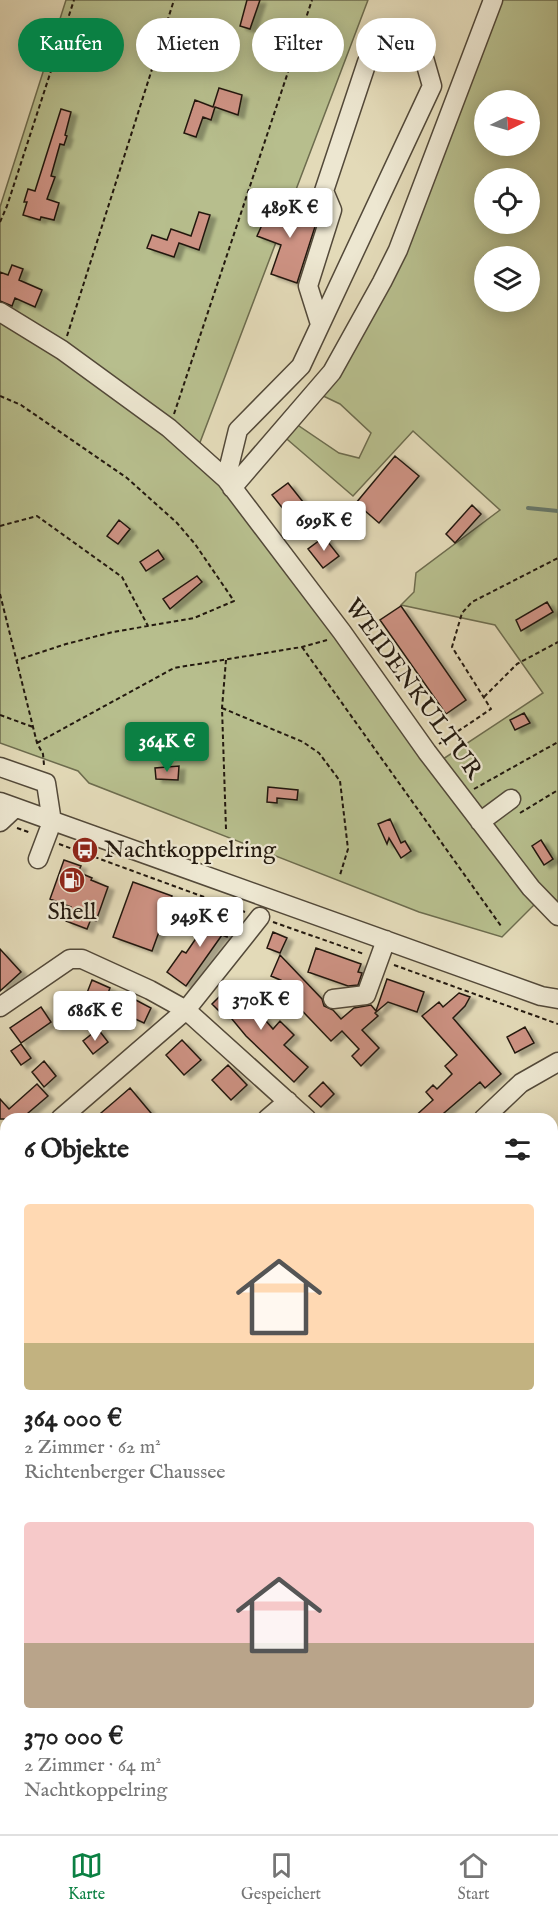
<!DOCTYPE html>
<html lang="de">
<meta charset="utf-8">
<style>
:root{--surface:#fff;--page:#f6f6f6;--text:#222;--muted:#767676;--line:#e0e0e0;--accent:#0b8043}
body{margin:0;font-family:"IM FELL English",serif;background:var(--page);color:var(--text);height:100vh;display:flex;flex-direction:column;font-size:22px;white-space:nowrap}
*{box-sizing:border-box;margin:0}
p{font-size:20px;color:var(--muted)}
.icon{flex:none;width:33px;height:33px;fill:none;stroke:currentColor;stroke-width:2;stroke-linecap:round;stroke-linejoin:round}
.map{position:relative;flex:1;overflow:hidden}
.drawer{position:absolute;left:0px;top:1113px;width:558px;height:722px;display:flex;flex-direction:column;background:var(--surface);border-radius:18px 18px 0 0;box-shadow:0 3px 15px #0003}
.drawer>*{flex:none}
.guide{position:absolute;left:18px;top:18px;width:522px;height:54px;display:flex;gap:12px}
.needle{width:39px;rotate:85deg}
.tools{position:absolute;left:474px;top:90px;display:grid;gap:12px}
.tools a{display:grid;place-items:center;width:66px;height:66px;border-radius:50%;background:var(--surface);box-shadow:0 3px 15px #0003;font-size:30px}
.price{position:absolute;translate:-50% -51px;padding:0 14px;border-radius:6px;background:#fff;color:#222;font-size:20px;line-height:39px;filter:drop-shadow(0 2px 3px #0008)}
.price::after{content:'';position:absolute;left:50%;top:36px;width:18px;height:14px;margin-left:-9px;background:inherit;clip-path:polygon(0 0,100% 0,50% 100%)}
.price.on{background:var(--accent);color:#fff}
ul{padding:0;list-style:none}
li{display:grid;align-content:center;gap:12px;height:318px;padding:0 24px}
li span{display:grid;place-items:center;height:186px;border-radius:6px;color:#555}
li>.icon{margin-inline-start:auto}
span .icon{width:108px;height:108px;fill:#fffc;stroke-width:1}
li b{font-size:26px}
h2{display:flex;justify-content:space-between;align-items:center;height:72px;padding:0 24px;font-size:26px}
.chip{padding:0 21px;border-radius:27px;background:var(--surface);box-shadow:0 3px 15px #0003;font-size:21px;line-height:54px}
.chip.on{background:var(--accent);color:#fff}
.menu{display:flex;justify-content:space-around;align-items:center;height:84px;border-top:2px solid var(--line);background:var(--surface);font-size:16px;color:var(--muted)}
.menu a{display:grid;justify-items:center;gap:3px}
.menu .on{color:var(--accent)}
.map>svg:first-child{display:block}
</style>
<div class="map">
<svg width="558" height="1834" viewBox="0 0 558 1834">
<defs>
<filter id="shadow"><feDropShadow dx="6" dy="3.5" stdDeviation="1.5" flood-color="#0004"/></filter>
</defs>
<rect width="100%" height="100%" fill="#e3dab8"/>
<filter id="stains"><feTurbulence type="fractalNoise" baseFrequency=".00333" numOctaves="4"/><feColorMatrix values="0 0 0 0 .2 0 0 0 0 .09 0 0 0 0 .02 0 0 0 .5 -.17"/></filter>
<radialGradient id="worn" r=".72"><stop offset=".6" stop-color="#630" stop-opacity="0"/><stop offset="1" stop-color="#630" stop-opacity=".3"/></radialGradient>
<path fill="#b7be8d" stroke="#6d6c4e" stroke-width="1.5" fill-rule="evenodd" d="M66,0H368L199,445L0,305V207Z
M498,0H558V908L440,761L543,693L495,625L401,605L414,592L416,573L500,510L413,431L353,496L281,434L293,422L339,453L359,458L371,433L340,404L319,394L338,371ZM484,100H530V146H484ZM484,178H530V224H484ZM484,256H530V302H484Z
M0,320C73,367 146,415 211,473L537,902L502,937L419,912L89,783L78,771L0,743Z"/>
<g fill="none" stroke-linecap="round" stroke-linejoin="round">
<path stroke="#687a6c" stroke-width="4" d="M528,508L558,511"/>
</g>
<path fill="#cd9283" stroke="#23190f" stroke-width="1.5" filter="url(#shadow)" d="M247,0H260L250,29L240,26Z
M219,88L242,95L238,115L215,107L211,120L203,117L196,137L184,133L195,100L213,107Z
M61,109L71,112L65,135L67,136L64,145L60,144L51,176L55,177L47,199L59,203L54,220L41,217L40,220L23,215L27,202H24L28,189L35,191Z
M297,202L320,211L297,283L271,274L281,245L257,236L262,225L265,226L272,207L292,215Z
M199,212L210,215L199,250L179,243L174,257L147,248L152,235L167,240L171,229L191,236Z
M12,265L23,269L19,280L42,290L35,307L15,298L12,306L0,301V272L8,275Z
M395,456L419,476L379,523L356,503Z
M288,483L311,512L296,525L272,495Z
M472,505L481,514L455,543L446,534Z
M119,520L130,529L118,544L107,536Z
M324,537L339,556L323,568L308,549Z
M158,550L164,559L146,571L140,562Z
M197,576L202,582L170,609L163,599Z
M547,602L553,612L521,631L516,620Z
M401,606L466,700L446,714L380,620Z
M524,713L530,723L515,730L510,720Z
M179,766L178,780L156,779L155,768Z
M268,787L298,790L297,800L277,798V803L267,802Z
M390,819L401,843L405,841L411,851L401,858L389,838L387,844L378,824Z
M541,840L553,859L544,865L532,846Z
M64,860L81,866L78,872L92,878L91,880L108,887L96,921L91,919L87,929L66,921L71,907L50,899Z
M133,882L172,896L152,951L113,937Z
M212,909L227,914L225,921L231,923L227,937L222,935L186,986L167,972L182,951L186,953L199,934L203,936Z
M273,932L287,938L280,953L267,948Z
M316,948L361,964L358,972L362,973L358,985L348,986L308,972Z
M0,949L21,972L0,991Z
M280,955L322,999L324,1006L333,1010L341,1019L354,1008L371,1005L376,1011L387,979L424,992L417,1012L388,1002L375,1013L378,1016L362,1030L379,1048L361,1066L352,1056L359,1049L342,1031L331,1041L288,996L292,985L271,976Z
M92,980L110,988L103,1006L85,998Z
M245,982L254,991L247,999L273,1029L280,1021L294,1035L284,1045L308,1067L294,1082L246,1036L227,1013L224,1016L212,1004L227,989L233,995Z
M459,993L470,997L465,1006L453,1018L501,1074L485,1088L480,1082L437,1119H412L433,1100L426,1092L433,1085L437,1089L452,1074L445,1066L457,1055L422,1016L439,1002L443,1007Z
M132,998L151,1008L144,1023L124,1014Z
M41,1007L51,1022L21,1043L10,1028Z
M525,1027L534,1043L515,1053L507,1037Z
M98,1029L108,1042L93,1054L83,1041Z
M182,1040L201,1060L184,1075L166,1055Z
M21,1044L31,1058L21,1065L11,1051Z
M44,1061L56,1076L44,1087L32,1072Z
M228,1065L247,1085L231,1100L212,1080Z
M323,1082L334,1094L321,1107L309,1096Z
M37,1084L48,1096L21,1119H0V1099L9,1109Z
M130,1088L156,1119H94L115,1101Z"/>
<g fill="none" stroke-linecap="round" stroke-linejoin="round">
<defs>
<path id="minor" d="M0,312L62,350L169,428L226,479L342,632L427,752L531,888L558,916
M226,479L238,430L301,366L432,86L424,58L399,50L367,62L324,191L332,210L308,286L320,324
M232,488L332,372L382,282L398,250L493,0
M0,767L46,783L52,822L38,859
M0,802L541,996L558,999
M0,822L15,808
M480,822L511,799
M333,999L366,995L386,940
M0,1007L70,959H82L150,990L186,1010L307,1119
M60,1119L186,1010L260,917
M267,1119L288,1101
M483,1119L521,1083L558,1062
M0,1171L6,1166
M552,1295L558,1290
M0,1351L6,1346
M0,1536L6,1531
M552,1565L558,1559
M552,1713L558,1718
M0,1793L6,1798
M0,1827L6,1820
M43,1828L50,1834
M87,1834L89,1828
M279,1834L284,1828"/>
</defs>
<use href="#minor" stroke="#534939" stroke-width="21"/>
<path stroke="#23190f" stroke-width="2" stroke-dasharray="4.5 3" stroke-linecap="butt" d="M0,222L7,206L74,0
M67,336L174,0
M0,396L21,405L127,478L177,523L195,544L234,601L194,618L113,632L66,644L17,660
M174,414L312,0
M0,526L37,516L122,577L148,626
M0,594L37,743L43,754L44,765
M302,647L501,926
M484,697L517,664L558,642
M222,708L303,742L319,753L340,781L348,849L340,875
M0,715L33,727
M37,743L174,668L302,647L327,640
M439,744L491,709L452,647L462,613L472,602L558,558
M474,789L558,742
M520,813L558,790
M17,828L31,833
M226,829L222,708L226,660
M59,844L245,912
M273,922L364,954
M394,965L558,1024
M0,1320L6,1325"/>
<use href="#minor" stroke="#ede7d1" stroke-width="18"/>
</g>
<defs>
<symbol id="bus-disc" viewBox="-11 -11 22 22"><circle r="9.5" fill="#8f2418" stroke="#ede7d1"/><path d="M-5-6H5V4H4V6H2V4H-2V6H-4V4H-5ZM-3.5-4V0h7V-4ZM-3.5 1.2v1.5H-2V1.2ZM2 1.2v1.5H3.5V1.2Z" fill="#fff"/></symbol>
<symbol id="fuel-disc" viewBox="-11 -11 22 22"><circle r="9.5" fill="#8f2418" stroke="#ede7d1"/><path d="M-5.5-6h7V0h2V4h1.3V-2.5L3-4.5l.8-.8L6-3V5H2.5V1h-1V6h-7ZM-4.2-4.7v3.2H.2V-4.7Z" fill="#fff"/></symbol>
</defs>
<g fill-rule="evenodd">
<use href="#bus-disc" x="70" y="835" width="30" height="30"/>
<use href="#fuel-disc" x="57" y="865" width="30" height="30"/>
</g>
<g text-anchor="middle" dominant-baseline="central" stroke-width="4.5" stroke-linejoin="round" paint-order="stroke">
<g font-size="24" fill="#23190f" stroke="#ede7d1">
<text transform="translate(413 689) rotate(54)">WEIDENKULTUR</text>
</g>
<g font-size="24" fill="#23190f" stroke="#ede7d1" text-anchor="start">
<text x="104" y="850">Nachtkoppelring</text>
<text x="72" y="912" text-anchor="middle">Shell</text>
</g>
</g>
<rect width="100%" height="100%" filter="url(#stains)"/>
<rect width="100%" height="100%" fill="url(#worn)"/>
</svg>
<div class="tools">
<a><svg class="needle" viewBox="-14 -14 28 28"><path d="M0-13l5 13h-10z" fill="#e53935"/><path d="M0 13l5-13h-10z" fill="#767676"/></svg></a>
<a><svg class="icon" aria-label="locate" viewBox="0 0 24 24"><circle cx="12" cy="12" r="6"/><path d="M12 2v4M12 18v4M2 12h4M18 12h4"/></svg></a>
<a><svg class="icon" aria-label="layers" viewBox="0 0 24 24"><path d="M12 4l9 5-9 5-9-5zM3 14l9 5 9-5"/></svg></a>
</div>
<b class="price" style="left:290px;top:239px">489K €</b>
<b class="price" style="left:324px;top:552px">699K €</b>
<b class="price on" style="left:167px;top:773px">364K €</b>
<b class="price" style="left:200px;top:948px">949K €</b>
<b class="price" style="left:261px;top:1031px">370K €</b>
<b class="price" style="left:95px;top:1042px">686K €</b>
<div class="guide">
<a class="chip on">Kaufen</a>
<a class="chip">Mieten</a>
<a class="chip">Filter</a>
<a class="chip">Neu</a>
</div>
<section class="drawer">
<h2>6 Objekte<svg class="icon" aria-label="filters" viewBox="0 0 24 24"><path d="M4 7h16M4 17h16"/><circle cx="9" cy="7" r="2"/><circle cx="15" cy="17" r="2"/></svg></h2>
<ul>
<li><span style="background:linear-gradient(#ffd9b3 75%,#c2b280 0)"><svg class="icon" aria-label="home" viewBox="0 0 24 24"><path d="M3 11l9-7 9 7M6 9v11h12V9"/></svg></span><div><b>364 000 €</b><p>2 Zimmer · 62 m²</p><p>Richtenberger Chaussee</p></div></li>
<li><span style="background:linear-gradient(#f6c9c9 65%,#b9a48a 0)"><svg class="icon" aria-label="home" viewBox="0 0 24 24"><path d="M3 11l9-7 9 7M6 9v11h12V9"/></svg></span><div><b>370 000 €</b><p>2 Zimmer · 64 m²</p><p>Nachtkoppelring</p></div></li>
</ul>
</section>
</div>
<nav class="menu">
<a class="on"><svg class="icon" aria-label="map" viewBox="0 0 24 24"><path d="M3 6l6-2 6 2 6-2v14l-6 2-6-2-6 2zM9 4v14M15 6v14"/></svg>Karte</a>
<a><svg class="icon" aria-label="saved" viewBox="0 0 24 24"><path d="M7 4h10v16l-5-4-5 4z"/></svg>Gespeichert</a>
<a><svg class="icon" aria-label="home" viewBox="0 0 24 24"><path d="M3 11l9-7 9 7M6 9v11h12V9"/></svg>Start</a>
</nav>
